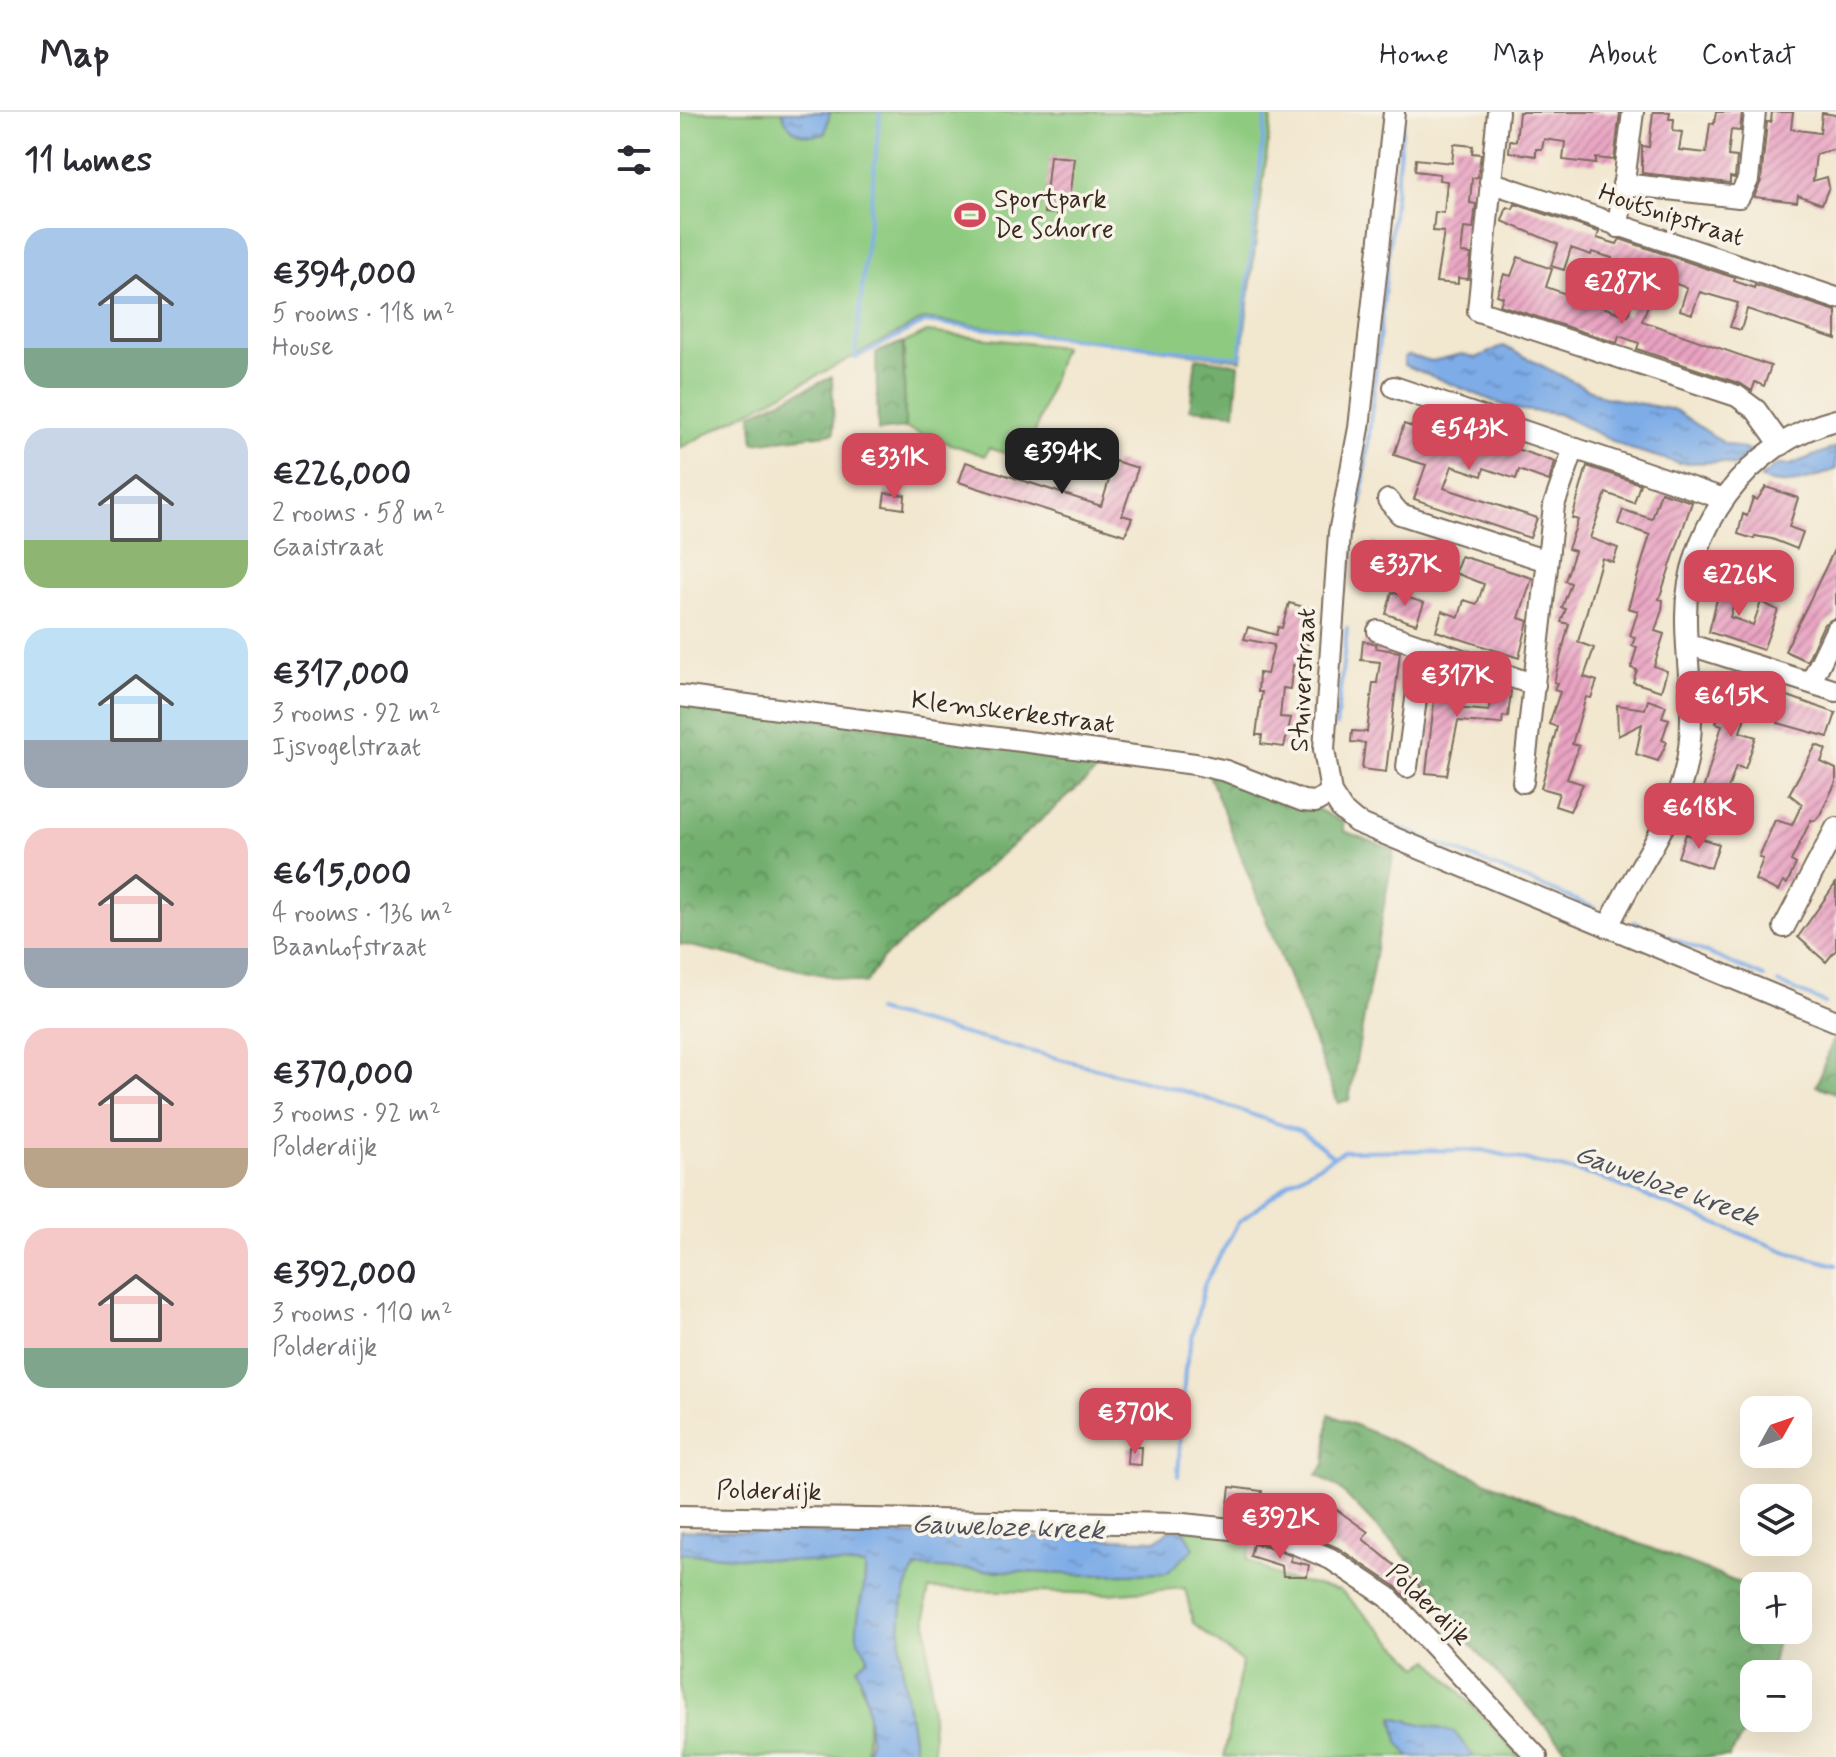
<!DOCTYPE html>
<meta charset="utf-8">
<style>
:root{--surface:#fff;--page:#f7f7f7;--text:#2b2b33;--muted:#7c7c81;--line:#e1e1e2;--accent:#d1495b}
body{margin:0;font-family:Mynerve,sans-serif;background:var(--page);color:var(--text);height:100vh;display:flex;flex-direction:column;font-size:30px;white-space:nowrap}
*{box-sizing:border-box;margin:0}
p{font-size:26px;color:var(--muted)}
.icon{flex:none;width:44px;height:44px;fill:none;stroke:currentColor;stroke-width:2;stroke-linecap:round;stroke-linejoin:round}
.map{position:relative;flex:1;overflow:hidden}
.side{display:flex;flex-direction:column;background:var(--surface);width:680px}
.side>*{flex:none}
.needle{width:52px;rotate:50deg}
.controls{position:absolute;left:1060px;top:1284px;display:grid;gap:16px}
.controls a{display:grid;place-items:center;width:72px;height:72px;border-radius:16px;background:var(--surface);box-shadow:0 8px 32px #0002;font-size:40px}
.price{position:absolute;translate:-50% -68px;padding:0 18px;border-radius:16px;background:var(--accent);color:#fff;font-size:26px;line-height:52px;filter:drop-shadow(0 2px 4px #0008)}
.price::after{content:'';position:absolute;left:50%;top:48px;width:24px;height:18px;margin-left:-12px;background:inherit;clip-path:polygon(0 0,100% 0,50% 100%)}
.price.active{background:#222;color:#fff}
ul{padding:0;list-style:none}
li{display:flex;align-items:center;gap:24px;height:200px;padding:0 24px}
li span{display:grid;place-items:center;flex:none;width:224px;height:160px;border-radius:24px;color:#555}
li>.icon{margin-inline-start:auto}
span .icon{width:96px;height:96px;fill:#fffc;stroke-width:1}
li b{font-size:34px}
h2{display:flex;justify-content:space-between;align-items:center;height:96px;padding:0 24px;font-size:34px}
header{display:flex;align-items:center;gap:48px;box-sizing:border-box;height:112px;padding:0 40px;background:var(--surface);border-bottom:2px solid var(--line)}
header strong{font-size:38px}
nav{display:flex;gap:44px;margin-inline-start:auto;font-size:28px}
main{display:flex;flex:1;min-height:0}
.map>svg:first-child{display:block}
</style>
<header>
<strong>Map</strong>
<nav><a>Home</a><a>Map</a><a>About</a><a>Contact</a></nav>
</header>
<main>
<section class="side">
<h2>11 homes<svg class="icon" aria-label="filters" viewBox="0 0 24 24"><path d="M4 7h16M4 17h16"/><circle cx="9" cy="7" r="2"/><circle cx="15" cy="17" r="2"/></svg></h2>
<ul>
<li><span style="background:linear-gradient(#a9c7e8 75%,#7fa58c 0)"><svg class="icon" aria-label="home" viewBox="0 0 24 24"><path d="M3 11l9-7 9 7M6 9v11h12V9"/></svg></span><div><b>€394,000</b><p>5 rooms · 118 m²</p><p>House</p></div></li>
<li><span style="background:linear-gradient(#c9d6e8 70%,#8fb573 0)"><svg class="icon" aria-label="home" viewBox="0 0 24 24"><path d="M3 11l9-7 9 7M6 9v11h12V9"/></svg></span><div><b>€226,000</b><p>2 rooms · 58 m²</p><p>Gaaistraat</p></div></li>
<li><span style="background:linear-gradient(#bfe0f5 70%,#9aa5b1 0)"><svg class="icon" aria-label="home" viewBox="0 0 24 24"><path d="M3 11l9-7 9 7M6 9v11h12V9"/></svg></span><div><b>€317,000</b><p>3 rooms · 92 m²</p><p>Ijsvogelstraat</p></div></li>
<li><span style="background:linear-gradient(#f6c9c9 75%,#9aa5b1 0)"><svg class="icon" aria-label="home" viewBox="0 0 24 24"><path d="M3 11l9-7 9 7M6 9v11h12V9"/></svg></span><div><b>€615,000</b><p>4 rooms · 136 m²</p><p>Baanhofstraat</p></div></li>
<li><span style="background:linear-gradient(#f6c9c9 75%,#b9a48a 0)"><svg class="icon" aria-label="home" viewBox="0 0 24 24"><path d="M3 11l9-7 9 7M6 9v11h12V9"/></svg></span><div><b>€370,000</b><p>3 rooms · 92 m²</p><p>Polderdijk</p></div></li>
<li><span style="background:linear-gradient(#f6c9c9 75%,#7fa58c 0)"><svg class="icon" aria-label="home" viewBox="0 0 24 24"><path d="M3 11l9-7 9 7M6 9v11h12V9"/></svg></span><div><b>€392,000</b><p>3 rooms · 110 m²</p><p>Polderdijk</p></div></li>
</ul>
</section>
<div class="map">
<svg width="1156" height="1645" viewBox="0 0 1156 1645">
<defs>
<pattern id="forest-crowns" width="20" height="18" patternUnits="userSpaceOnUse" patternTransform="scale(2)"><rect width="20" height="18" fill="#72af6e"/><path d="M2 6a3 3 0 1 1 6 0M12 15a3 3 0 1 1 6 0" fill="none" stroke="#5f8f5a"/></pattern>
<pattern id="water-ripples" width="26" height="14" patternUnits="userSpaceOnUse" patternTransform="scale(2)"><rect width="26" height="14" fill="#7dace7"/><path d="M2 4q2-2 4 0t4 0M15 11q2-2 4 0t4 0" fill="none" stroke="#688cbb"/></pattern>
<pattern id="building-hatch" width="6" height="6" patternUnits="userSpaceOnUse" patternTransform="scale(2)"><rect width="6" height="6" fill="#e9a3c2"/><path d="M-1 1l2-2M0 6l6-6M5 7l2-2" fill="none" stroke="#be859d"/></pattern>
</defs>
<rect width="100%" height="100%" fill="#f7f3e8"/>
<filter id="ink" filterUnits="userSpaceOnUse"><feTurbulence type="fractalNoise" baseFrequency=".0125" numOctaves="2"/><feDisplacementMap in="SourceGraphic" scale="16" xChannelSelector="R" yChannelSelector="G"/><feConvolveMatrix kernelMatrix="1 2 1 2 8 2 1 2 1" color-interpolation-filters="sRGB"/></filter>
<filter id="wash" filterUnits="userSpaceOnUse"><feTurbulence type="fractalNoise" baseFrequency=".006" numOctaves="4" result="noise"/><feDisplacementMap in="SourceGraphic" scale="32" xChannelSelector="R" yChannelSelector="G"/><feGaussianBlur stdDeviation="1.8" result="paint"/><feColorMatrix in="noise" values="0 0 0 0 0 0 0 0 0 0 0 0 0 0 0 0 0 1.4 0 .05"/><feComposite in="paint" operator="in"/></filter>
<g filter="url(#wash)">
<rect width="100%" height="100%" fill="#f2e7cf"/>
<path fill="#8ecb80" stroke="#647a4f" stroke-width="2" d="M0,0H592L561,248L244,207L0,336Z
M247,220L383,235L346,348L309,336L305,344L225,316L224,231Z
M504,1417L574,1423L567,1447L601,1466L660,1478L739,1555L750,1548L840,1645H544L562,1550L513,1511L505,1476L427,1482L249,1477L246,1491L254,1645H236C229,1594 204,1498 237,1455L409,1463L487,1461Z
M0,1441L185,1453L186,1471L180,1490L188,1546L180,1571C194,1599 186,1618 186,1645H0Z"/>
<path fill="url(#forest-crowns)" stroke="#566c46" stroke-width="2" d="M223,230L225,316L198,319L196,241Z
M516,246L559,252L555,301L510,297Z
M152,265L154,321L74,331L71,302Z
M0,590L433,645L202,847L185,872L0,832Z
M528,660L637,697L663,710L664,719L714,738L669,988L658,991Z
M1156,920V981L1136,974Z
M649,1302L869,1396L1074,1477V1518H1099L1090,1562H1074V1606L1049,1645H893L751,1488L759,1480L661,1378L637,1363L645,1352Z"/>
<path fill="url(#water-ripples)" stroke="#5c6b82" stroke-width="2" d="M102,0H150L145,22C125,27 108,21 102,0Z
M823,234L924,285L995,298L1044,331L1070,339L1054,354L1041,350L998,351L947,336L878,302L833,297L724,253V246L728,243L752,249L782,242L796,246Z
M1156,335V357C1133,367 1104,378 1080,366L1097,353H1110Z
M504,1417L514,1436L487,1461L409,1463L237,1455C204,1498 229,1594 236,1645H186L190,1628L186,1584L177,1555L188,1546C186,1536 179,1535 177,1524C175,1500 187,1477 185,1454L0,1441V1418L477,1428L489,1418Z
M713,1605L774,1620L794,1645H730L718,1630Z"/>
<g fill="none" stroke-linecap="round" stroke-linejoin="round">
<path stroke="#7dace7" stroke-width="4" d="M175,246L245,210L560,245L586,0
M175,246L200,0
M681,394L724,0
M656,614L667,516
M677,698L915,796
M954,810L1084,865
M1098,871L1145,891
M196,899L507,980L622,1020L654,1045
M498,1364L505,1257L524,1173L558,1111L610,1070L664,1039L802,1038L915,1064L1110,1141L1156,1153"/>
</g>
<g id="blocks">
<path fill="url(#building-hatch)" d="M839,0H940L934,48L916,46V52L883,48L885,30L864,27L862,37H856V44L829,40L830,28L836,29Z
M973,0H990L989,7H994L993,19L1002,20L999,38L1026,41L1030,11L1034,12L1036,0H1062L1060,19L1051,18L1048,44L1057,45L1055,66L1050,65V71L962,61V34L969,35Z
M1092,0H1113L1111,17L1140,21L1142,1L1156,3V37L1136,42L1133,69L1147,65L1149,75L1142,92L1118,83L1117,90L1074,85L1081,69L1087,10H1091Z
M774,32L793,34L792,41L801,42L798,65L792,66L790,91L796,92L793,117L784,116L781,141L791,142L788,167L778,166V172L756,170L764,120L753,119L755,100L764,101L767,69L759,68L760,62L735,59L736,47L772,51Z
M370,44L394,46L389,88L378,87L377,102L364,101Z
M835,92L919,120L917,126L937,132L940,127L1055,166L1054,169L1074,176L1075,173L1156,199V227L1067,197L1061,218L1050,215L1058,191L1020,180L1012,202L1000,198L1007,176L973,163L964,186L950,181L927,172L932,146L912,140L911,143L891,136L884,158L871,154L878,132L822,109L827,95L833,97Z
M838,145L872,157L866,175L948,204L954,184L970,188L962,209L1091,254L1084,274L1075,270L1072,279L1061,272L957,237L959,231L939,224L937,231L820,193L823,185L817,183L824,162L831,164Z
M760,311L875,350L869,369L839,358L836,367L804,356L802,364L772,354L764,376L857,406L850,426L734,387L746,353L714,343L724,312L756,323Z
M435,349L458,356L442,403L452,406L445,423L279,370L286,350L421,394Z
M907,354L960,372L954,391L926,381L910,426L938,436L933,450L922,446L898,530L914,536L904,565L917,569L911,586L906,585L892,632L899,634L887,667L903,672L890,699L875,694L879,681L861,676L877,615L869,612L880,580L874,578L877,571L874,570L889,512L881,510L886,497L882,496L891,471L885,469L895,439L888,437L898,408L892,406Z
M1086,375L1118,386L1109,415L1123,420L1117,437L1092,427L1075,424L1074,427L1058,422L1063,402L1067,404L1073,386L1077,388Z
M981,380L1012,390L979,487L983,488L982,498L975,519L984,522L974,554L987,559L981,579L953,570L957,558L951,556L957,535L952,534L955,525L950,524L958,499L948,496L970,423L938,412L943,398L972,407Z
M205,381L225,383L224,397L203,394Z
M694,430L706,443L701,447L712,461L699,474L677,447Z
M1156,434V505L1144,512L1127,549L1105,539Z
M781,444L852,466L839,506L848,509L839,546L756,519L762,499L779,505L784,488L797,492L804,472L775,461Z
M1037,465L1059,472L1050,505L1073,513L1081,490L1098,498L1083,538L1029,520L1037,487L1030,485Z
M712,480L744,491L736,512L706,502Z
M609,491L628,496L622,521L630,523L621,555L613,553L610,577L603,576L600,605L611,606L604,635L581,632L582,623H576L582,580H578L579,561L587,562L594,533L564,527L568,515L596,523L598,515L602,516Z
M683,529L696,532V536L720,540L706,660L682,657L685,631L671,630L672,619L687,620L693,571H697L700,550L681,548Z
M758,555L779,561L775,596L809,599L811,575L831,579L828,605L823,604L822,612L778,609L767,663L746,661Z
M1055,561L1074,567L1062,600L1066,602L1060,620L1076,625L1065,657L1056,654L1045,686L1023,678L1042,613L1036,611Z
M1105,583L1156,601L1148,625L1098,611Z
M968,588L986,594L982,605L989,607L982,628L987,630L978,649L956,642L962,612L938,624L937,593L965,597Z
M1136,633L1146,637L1141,650L1156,657V670L1140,703L1135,709L1131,708L1111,749L1116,752L1107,772L1103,770L1098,779L1075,768L1083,747L1079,745L1095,708L1112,713L1122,692L1109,682Z
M1006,722L1039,732L1031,756L998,745Z
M1156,771V838L1146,850L1118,825Z
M448,1335H462L461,1353L447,1352Z
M550,1375L582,1379L580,1391L567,1389L566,1399L548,1392Z
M649,1392L688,1420L683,1427L740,1474L728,1488L715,1474L658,1436L607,1414L613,1398L640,1409Z
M573,1432L587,1434L612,1444L610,1449L629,1453L627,1464H603L602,1454L570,1444Z"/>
</g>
</g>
<g filter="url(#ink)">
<use href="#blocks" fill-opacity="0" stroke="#7b6c5c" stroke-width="2"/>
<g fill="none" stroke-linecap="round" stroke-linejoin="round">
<defs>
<path id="minor" d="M714,0L679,316L659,421L644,637L651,681L662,698L676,710L1156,909
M818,0L798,199L1057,284L1076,298L1101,333
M810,70L1156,186
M943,72L1059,85L1068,68L1075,0
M938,115L953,0
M714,275L1044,387
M708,388L720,402L867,449
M698,519L855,573
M1007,532L1156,579
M1131,570L1156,518
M0,584L515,652L546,659L623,689L635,690L651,681
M727,655L743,534
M843,670L874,393L894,336
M928,815C952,762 992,714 1005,658C1018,603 1006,561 1006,507C1005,418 1068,330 1156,308
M1104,815L1156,716
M0,1404L503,1412L590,1421L651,1447L708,1485L857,1645"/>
</defs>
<use href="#minor" stroke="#7b6c5c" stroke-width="24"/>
<use href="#minor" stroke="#fff" stroke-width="20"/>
</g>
</g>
<defs>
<symbol id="stadium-bare" viewBox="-9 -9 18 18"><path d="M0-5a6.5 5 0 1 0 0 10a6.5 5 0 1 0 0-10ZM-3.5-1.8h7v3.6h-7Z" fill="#d1495b" stroke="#f7f3e8" stroke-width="2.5" paint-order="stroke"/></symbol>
</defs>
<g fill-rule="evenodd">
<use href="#stadium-bare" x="268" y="81" width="44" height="44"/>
</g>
<g text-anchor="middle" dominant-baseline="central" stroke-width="7" stroke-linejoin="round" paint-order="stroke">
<g font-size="26" fill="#3b2a1e" stroke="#f7f3e8" text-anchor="start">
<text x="314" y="88">Sportpark<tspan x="314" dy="30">De Schorre</tspan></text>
</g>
<g font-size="26" fill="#3b2a1e" stroke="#f7f3e8">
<text transform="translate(991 104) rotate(18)">Houtsnipstraat</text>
<text transform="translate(624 568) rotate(-87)">Stuiverstraat</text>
<text transform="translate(333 601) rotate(7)">Klemskerkestraat</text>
<text transform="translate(89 1380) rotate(1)">Polderdijk</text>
<text transform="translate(748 1493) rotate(44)">Polderdijk</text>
</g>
<g font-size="28" font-style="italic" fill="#4f515a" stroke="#f7f3e8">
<text transform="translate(986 1074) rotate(20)">Gauweloze kreek</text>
<text transform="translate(328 1416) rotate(2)">Gauweloze kreek</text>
</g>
</g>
</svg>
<div class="controls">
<a><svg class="needle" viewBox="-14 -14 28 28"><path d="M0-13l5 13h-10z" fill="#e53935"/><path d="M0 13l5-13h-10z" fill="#7c7c81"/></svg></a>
<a><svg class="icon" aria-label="layers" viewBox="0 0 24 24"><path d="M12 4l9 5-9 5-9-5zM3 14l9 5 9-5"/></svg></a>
<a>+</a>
<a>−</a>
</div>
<b class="price" style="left:942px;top:214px">€287K</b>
<b class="price" style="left:789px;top:360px">€543K</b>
<b class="price active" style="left:382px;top:384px">€394K</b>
<b class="price" style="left:214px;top:389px">€331K</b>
<b class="price" style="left:725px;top:496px">€337K</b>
<b class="price" style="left:1059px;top:506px">€226K</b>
<b class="price" style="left:777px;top:607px">€317K</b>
<b class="price" style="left:1051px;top:627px">€615K</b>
<b class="price" style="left:1019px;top:739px">€618K</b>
<b class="price" style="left:455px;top:1344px">€370K</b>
<b class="price" style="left:600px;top:1449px">€392K</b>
</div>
</main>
